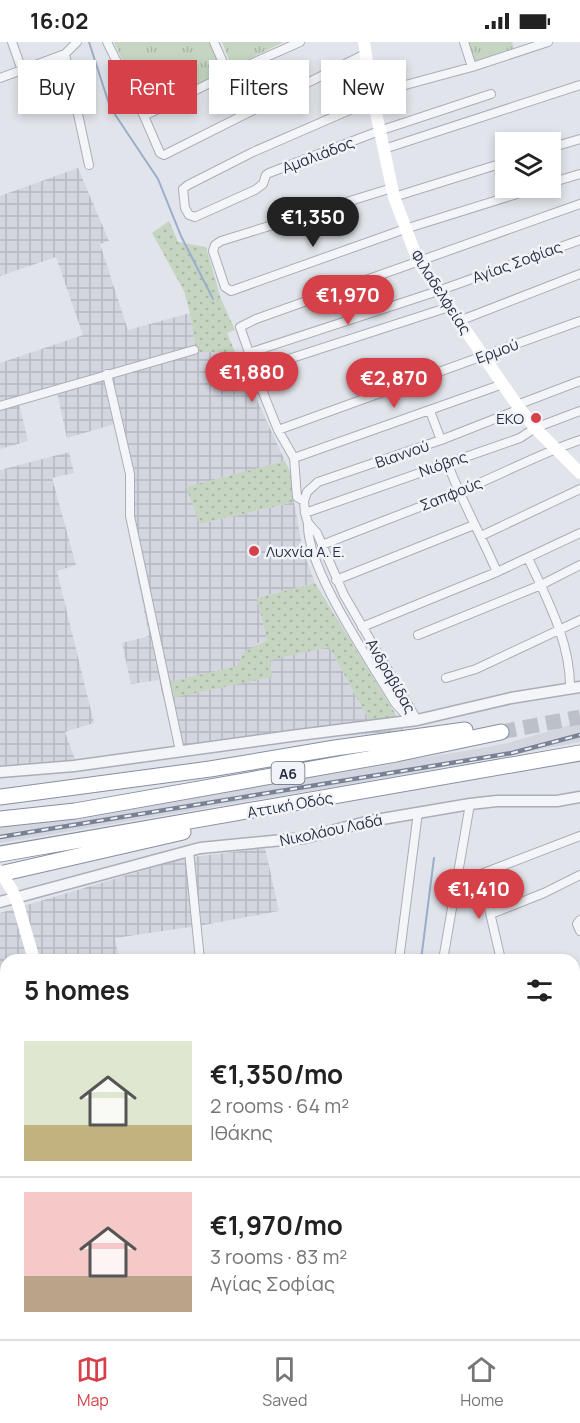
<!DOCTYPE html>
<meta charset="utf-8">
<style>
:root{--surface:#fff;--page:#f2f2f2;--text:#222;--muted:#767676;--line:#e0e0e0;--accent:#d64049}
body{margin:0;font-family:Manrope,sans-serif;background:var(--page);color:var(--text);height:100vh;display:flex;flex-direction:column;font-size:22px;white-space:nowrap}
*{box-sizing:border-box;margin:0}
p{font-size:20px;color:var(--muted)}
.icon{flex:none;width:33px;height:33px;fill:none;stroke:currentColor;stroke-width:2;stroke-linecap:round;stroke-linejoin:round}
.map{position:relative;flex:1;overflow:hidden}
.side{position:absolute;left:0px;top:912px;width:580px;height:386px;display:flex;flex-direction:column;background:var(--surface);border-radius:18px 18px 0 0;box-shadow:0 3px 9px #0003}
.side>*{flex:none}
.banner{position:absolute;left:18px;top:18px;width:544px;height:54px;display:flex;gap:12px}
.buttons{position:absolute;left:495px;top:90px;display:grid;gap:12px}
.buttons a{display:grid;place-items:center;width:66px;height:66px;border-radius:0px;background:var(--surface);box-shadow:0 3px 9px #0003;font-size:30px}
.price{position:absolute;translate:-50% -51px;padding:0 14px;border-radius:21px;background:var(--accent);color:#fff;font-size:20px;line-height:39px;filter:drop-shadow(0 2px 3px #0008)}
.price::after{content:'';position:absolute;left:50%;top:36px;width:18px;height:14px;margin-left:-9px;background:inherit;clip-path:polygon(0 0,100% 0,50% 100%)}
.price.on{background:#222;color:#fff}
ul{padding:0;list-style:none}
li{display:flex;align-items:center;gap:18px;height:150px;padding:0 24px}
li+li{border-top:2px solid var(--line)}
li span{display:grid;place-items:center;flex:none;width:168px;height:120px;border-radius:0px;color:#555}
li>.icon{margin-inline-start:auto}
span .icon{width:72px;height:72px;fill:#fffc;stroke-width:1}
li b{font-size:26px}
h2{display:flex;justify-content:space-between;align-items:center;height:72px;padding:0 24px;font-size:26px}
.chip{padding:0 21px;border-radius:0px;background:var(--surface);box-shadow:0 3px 9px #0003;font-size:21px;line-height:54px}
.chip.on{background:var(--accent);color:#fff}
.status{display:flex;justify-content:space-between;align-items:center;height:42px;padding:0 30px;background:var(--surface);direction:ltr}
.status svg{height:16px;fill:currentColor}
.dock{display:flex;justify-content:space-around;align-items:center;height:84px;border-top:2px solid var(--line);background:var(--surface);font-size:16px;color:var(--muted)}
.dock a{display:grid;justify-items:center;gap:3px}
.dock .on{color:var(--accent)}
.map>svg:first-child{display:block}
</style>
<div class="status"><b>16:02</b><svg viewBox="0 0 49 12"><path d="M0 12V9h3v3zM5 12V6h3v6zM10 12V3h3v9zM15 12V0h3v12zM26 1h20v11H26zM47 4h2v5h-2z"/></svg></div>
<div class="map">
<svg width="580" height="1297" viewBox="0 0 580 1297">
<defs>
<pattern id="industrial-grid" width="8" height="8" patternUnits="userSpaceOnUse" patternTransform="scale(1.5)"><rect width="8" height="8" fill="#d3d6df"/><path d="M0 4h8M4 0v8" fill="none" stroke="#b5b8c1"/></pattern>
<pattern id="grass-dots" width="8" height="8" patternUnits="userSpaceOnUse" patternTransform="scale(1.5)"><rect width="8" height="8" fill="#c5d5c1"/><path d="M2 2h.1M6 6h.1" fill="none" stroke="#a9b7a7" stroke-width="1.8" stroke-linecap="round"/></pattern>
<pattern id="park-tufts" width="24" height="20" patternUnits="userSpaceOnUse" patternTransform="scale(1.5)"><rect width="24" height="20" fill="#c5d5c1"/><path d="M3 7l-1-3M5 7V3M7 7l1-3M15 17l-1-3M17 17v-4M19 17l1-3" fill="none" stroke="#a9b7a7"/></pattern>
</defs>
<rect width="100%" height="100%" fill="#e1e4ea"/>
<path fill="#d3d6df" d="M580,680V700L350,742L0,801V785L243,744L471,708L508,701Z"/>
<path fill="url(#industrial-grid)" d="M78,126L109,199L100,202L128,288L190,271L196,310H235L285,419L187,445L200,482L294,460L303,509L315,541L257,556L267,598L256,602L269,618L329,605L373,685L401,681L403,689L176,708L159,638L131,642L122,601L149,594L127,481L132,449L115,382L67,396L57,351L19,362L28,399L0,407V321L83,293L56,215L0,234V154Z
M69,410L74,431L52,436L76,523L57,529L94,681L65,690L77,723L0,725V428Z
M265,806L279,869L204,883L115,896L119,916L111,918H6V990L0,991V871L185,816Z
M6,1030V1236L0,1234V1191L3,1178L0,1177V1039Z
M105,1292H360L363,1297H109Z"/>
<path fill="url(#grass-dots)" d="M169,179L178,200L206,205L221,257L235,288L227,291L235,310H196L190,271L184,249L152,191Z
M285,419L292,434L294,460L200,482L186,445Z
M315,541L401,681L373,685L329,605L270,618L272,635L172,656L169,640L237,624L244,610L267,598L257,556Z"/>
<path fill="url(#park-tufts)" d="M114,0H211L224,30L146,68Z
M222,0H284L232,25Z
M464,0H512L514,7L472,21Z"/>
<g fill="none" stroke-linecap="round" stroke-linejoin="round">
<path stroke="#9aaecc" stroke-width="2" d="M89,0L110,65L158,137L181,194L213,257
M421,918L434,816
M368,1292L369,1297"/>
<path stroke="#bcc0c9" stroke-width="15" stroke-dasharray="15 8" stroke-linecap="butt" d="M501,690L580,675"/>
<defs>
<path id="minor" d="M12,0L31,54
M107,0L144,74L160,111L164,113L365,12
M214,0L228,32
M464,0L472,25
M65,12L89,123
M0,36L65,12L77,0
M491,52L379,89L269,131L266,133L263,142L255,148L195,175L189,173L185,166L183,147L188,143L253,110L352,67L372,52L472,25L548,0
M144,74L228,32L300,0
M550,106L580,97
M384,107L580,43
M550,141L580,132
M392,146L221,199L215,203L213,209L225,245L231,249L405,187L536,146
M394,155L506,120
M459,279L580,232
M249,311L438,249L580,198
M255,328L449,265
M107,332L130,432V474L180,709
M517,363L580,339
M0,364L194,308
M430,369L441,398
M278,388L580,279
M294,416L503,342
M447,420C461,458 481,493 497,530
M304,459L297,455L294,416L278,388L264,353L240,285L256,277L580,162
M305,471L520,396L535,386L580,369
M308,481C306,527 370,618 395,661L405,672L417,678
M481,494L580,447
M322,503C367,485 413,468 458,450C499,434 538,412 580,398
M528,516C547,557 571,601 570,647
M336,538L474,483
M362,585L497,530L580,491
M418,593L541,543L580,523
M446,636L476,627L580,578
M417,678L344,553L317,491L308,481L305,471L304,459L307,450L318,440L441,398L520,367
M189,809L200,918
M491,872L544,851L580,833
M580,878L577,882L580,889
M399,918L418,770
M443,918L470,762
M501,918L481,832L580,794
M574,939L580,937
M574,986L580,983
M574,1104L580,1101
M574,1123L580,1131
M0,1142L6,1145
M574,1147L580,1144
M574,1180L580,1176
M574,1245L580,1241
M104,1292L106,1297
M397,1297L407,1292
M512,1297L519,1292
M558,1297L562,1292"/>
<path id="tertiary" d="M0,730L74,724L291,694L417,678L511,656L580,645
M0,860L200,806L304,796L370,779L470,762L497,759H557L580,755"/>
<path id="motorway" d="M0,755L210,727L335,706L465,688
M0,777L75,769L396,712L501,690
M0,812L580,711
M0,832L183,790"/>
</defs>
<use href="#minor" stroke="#aaaeb8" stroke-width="10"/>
<use href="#tertiary" stroke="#aaaeb8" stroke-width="13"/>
<use href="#motorway" stroke="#878fa2" stroke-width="17"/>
<use href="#minor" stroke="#f4f5f8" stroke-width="8"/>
<use href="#tertiary" stroke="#f4f5f8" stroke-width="10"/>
<path stroke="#fff" stroke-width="12" d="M364,0L372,52L394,155L418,219L517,363L535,386L580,431
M12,848L18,862L34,918
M305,1292L311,1297"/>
<use href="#motorway" stroke="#fff" stroke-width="15"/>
<defs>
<path id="rail" d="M0,795L512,711L580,693"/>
</defs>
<use href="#rail" stroke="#798195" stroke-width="4.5"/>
<use href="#rail" stroke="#f1f3f8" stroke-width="2" stroke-dasharray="7" stroke-linecap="butt"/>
<path stroke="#fff" stroke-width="12" d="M0,829L12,848"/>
</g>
<g fill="#d64049" stroke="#f1f3f8" stroke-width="2">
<circle cx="536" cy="376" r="6"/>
<circle cx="254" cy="509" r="6"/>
</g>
<g text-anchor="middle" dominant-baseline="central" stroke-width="5" stroke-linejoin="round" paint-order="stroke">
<rect fill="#f1f3f8" stroke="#646a79" stroke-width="1.5" x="271.5" y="720" width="33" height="22" rx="4.5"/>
<g font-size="14" font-weight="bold" fill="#283043">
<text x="288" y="731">Α6</text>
</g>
<g font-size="15" fill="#283043" stroke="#f1f3f8">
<text transform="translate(318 113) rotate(-21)">Αμαλιάδος</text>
<text transform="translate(517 220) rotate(-20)">Αγίας Σοφίας</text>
<text transform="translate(441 250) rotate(57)">Φιλαδελφείας</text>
<text transform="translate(497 309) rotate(-20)">Ερμού</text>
<text transform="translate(402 412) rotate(-19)">Βιαννού</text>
<text transform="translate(443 422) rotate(-19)">Νιόβης</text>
<text transform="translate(451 452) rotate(-22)">Σαπφούς</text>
<text transform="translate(391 634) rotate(60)">Ανδραβίδας</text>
<text transform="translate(290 763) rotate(-10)">Αττική Οδός</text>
<text transform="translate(331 788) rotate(-12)">Νικολάου Λαδά</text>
</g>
<g font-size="15" fill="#283043" stroke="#f1f3f8" text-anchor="end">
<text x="524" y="376">EKO</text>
<text x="266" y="509" text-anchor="start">Λυχνία A. E.</text>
</g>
</g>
</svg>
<div class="buttons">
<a><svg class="icon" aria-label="layers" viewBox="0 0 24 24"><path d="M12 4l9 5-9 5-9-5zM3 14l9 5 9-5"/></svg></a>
</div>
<b class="price on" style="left:313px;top:206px">€1,350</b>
<b class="price" style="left:348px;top:284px">€1,970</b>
<b class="price" style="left:252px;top:361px">€1,880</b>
<b class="price" style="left:394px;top:367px">€2,870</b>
<b class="price" style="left:479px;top:878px">€1,410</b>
<div class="banner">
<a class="chip">Buy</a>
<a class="chip on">Rent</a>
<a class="chip">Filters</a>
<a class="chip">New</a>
</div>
<section class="side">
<h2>5 homes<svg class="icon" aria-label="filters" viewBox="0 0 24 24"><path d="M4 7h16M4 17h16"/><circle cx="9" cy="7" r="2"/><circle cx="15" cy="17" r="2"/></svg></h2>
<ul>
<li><span style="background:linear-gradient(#dfe7d0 70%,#c2b280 0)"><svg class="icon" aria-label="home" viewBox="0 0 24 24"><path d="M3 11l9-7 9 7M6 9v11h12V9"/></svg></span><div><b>€1,350/mo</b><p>2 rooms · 64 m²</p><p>Ιθάκης</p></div></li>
<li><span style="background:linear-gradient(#f6c9c9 70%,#b9a48a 0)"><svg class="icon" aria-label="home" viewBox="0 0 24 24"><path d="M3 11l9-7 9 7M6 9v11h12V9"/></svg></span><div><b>€1,970/mo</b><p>3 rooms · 83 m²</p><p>Αγίας Σοφίας</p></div></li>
</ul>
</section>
</div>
<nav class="dock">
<a class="on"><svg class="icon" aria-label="map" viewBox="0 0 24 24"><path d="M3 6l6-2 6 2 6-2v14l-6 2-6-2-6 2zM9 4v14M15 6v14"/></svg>Map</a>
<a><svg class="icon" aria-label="saved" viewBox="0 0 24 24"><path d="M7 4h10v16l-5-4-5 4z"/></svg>Saved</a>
<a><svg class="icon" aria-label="home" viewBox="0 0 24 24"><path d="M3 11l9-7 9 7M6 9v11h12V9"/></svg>Home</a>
</nav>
